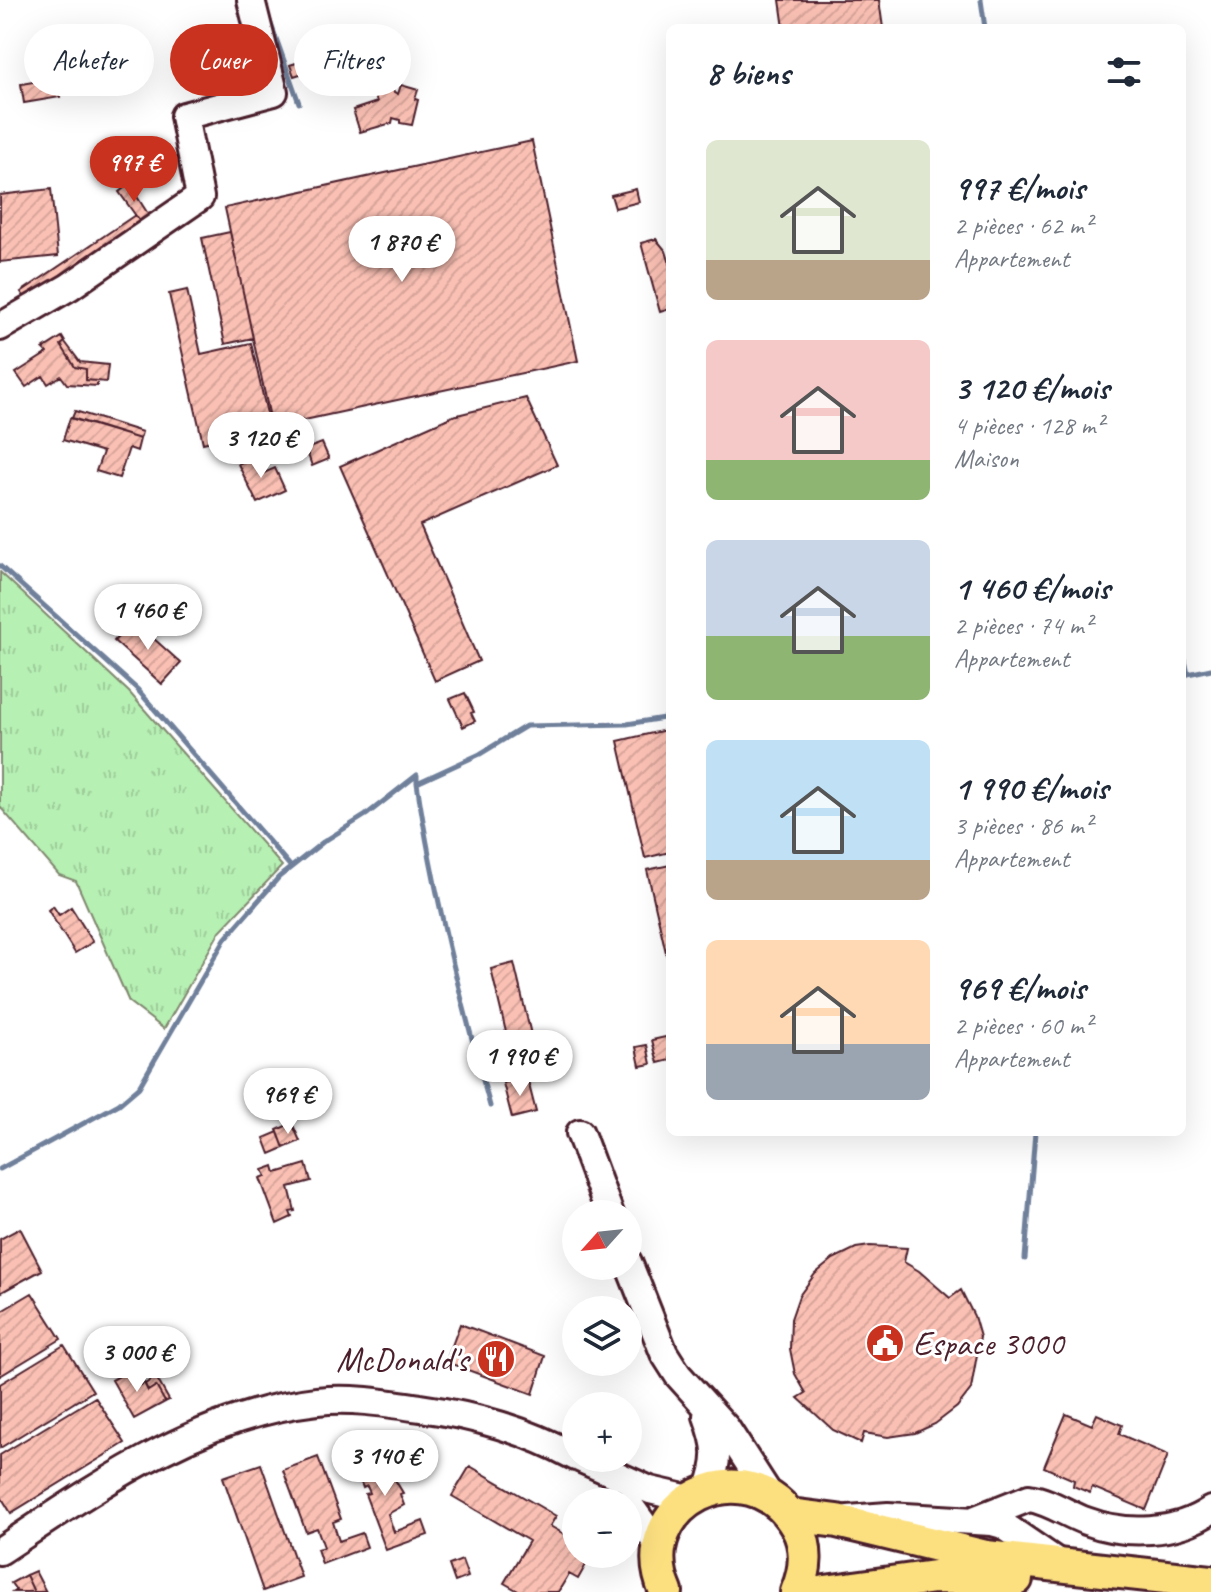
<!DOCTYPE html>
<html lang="fr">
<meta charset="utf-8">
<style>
:root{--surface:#fff;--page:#f2f2f3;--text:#1f2937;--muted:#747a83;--accent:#c8321e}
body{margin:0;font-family:Caveat,sans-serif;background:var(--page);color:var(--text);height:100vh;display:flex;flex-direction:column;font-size:30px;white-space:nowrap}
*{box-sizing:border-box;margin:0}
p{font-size:26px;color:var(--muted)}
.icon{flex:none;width:44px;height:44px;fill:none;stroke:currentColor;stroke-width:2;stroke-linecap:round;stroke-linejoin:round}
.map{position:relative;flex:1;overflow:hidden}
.sheet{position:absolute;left:666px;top:24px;width:520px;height:1112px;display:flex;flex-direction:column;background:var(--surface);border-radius:12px;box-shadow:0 8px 32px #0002}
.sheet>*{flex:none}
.hud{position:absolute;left:24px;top:24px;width:522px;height:72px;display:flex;gap:16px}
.needle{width:52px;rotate:243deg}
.controls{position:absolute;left:562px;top:1200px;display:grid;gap:16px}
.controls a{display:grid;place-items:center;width:80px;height:80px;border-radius:50%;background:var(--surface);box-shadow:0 8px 32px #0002;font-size:40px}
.price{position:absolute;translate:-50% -68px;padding:0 18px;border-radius:28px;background:#fff;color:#222;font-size:26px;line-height:52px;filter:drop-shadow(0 2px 4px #0008)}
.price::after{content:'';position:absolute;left:50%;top:48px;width:24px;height:18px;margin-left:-12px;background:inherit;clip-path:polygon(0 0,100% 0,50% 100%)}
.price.active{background:var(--accent);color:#fff}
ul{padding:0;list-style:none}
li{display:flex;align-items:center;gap:24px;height:200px;padding:0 40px}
li span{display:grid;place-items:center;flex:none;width:224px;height:160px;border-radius:12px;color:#555}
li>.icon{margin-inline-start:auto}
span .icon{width:96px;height:96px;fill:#fffc;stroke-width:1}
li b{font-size:34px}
h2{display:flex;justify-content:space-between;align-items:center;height:96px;padding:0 40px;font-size:34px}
.pill{padding:0 28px;border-radius:36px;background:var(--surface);box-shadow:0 8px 32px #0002;font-size:28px;line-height:72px}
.pill.active{background:var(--accent);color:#fff}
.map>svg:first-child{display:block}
</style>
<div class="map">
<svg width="1211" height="1592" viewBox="0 0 1211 1592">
<defs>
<pattern id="grass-tufts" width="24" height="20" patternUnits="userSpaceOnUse" patternTransform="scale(2)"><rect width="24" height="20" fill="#b6f0b3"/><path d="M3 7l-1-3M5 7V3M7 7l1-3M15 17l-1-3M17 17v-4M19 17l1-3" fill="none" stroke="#9ecd9a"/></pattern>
<pattern id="building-hatch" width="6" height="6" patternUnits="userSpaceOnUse" patternTransform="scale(2)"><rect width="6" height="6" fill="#fac0b4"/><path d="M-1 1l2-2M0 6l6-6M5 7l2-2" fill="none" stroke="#d8a59b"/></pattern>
</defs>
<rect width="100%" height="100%" fill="#fff"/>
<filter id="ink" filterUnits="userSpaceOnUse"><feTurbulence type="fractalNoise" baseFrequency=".0125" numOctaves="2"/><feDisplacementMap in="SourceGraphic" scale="16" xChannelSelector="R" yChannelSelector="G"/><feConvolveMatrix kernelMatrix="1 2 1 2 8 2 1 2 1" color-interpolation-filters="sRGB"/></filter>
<g filter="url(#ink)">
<path fill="url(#grass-tufts)" stroke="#80886f" stroke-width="2" d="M0,572L129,692L282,866L220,931L164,1029L129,1002L76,881L59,875L0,807Z"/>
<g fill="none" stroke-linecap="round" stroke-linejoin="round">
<path stroke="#6f809b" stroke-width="5" d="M981,0L985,28
M266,10L299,103
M0,566L137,689L291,867
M1182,647L1188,674L1182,677
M1188,674L1211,669
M417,783C433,892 461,1000 490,1106
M0,1169L119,1104L139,1087L225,939L279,877L323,842L366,815L417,775V783L480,754L526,726L627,724L670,717
M1025,1259L1035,1132"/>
</g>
<path fill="url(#building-hatch)" stroke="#4a1f2b" stroke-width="2" d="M780,0H879L883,28H784Z
M318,56L322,67L294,76L290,65Z
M393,62L399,84L392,86L394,92L398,94L401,85L418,90L415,99L418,100L412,125L400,123V120L393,118L392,123L360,132L353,110L377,102L367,69Z
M57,78L60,97L24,103L21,84Z
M532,141L578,361L272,427L225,208Z
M129,184L150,217L141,223L119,192Z
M51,189L58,256L0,262V195Z
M636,189L639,202L615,208L611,195Z
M135,215L141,223L31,297L25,298L21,292Z
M230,232L253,338L225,344L202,238Z
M656,239L666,251L670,264V309L660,312L641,243Z
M187,290L201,354L251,343L270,427L203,443L169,294Z
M62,337L65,342L61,345L75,367L86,369V380L97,381V386L67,384L61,376L48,384L43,376L26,387L16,373L47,353L43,349Z
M65,342L80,362L108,365L106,382L86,380V369L75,367L61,345Z
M526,398L557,465L420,525L479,661L435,681L340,466L453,416Z
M75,411L142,432L140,439L72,418Z
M70,418L140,439L137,451L129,448L119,478L96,471L103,452L63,440Z
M322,443L329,459L312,466L306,449Z
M256,455L264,473L275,468L285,490L257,503L238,464Z
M133,620L181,663L162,684L114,641Z
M465,693L474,712L471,713L475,721L463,727L450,699Z
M670,729V852L645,858L618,741Z
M670,865V970L647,870Z
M53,906L59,915L71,907L93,942L75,953L48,910Z
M514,963L538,1064L515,1070L491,969Z
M670,1036V1060L658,1063L652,1040Z
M647,1045L651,1064L640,1066L636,1047Z
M527,1077L536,1112L512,1118L503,1083Z
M292,1123L300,1141L284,1148L277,1130Z
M278,1132L284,1148L270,1154L264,1138Z
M306,1164L311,1181L289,1187L295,1211L290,1212L292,1217L277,1224L260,1178L266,1176L263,1170L274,1166L276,1173Z
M20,1228L42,1270L0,1293V1239Z
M870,1246L907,1248L904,1262L919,1271L950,1298L961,1290L974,1316L980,1337L971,1389L957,1407L935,1424L915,1433L888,1437L864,1433L861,1443L833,1430L798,1398L806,1393L795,1374L790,1349L791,1319L799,1296L815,1274L833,1259L856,1248Z
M32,1293L61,1339L0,1376V1312Z
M460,1324L545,1356L533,1394L446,1362Z
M64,1345L93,1391L0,1448V1384Z
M132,1369L141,1385L144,1383L148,1391L156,1386L165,1402L134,1419L112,1380Z
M156,1377L169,1400L165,1402L156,1386L148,1391L145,1384Z
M95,1397L125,1443L11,1513L0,1495V1455Z
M1066,1414L1092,1425L1097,1414L1122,1425L1119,1434L1168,1455L1146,1510L1092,1487L1090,1493L1073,1486L1074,1480L1044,1467Z
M383,1447L387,1458L390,1457L397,1477L394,1478L403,1493L400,1494L404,1505L388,1514L394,1532L423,1521L428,1535L386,1550L365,1494L370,1493L367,1486L363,1488L353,1461Z
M318,1457L341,1519L333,1522L339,1541L362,1533L367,1547L322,1564L317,1549L324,1547L317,1528L306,1532L283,1470Z
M261,1464L301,1577L263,1591L223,1477Z
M470,1466L556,1516L550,1526L566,1535L569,1529L576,1533V1554H592L578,1579L569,1574L558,1592H520L504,1583L529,1541L452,1496Z
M462,1560L468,1577L455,1582L449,1565Z
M35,1571L46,1592H34L26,1575Z
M26,1575L34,1592H13L16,1590L11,1583Z"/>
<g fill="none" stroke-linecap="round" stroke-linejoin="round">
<defs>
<path id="minor" d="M0,327L69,287L200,197L184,116L274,92L251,0
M580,1133L610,1214
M628,1262L664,1353L678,1375L726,1428L770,1496
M707,1416C718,1446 720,1459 708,1490
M579,1458L650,1490L689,1499
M628,1503L659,1546
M848,1519L888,1516L992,1522L1003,1525L1063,1566
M976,1519L1029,1498C1049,1501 1067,1514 1086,1521C1126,1536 1176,1534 1211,1510
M0,1551C98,1486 197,1415 317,1401C350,1397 387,1403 420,1408C477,1416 525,1430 576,1457"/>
<path id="major" d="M790,1515L837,1521L986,1557L1211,1582
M666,1592C627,1505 749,1442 797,1527C808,1547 806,1571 797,1592
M825,1592L934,1577L1016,1579"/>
</defs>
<use href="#minor" stroke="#4a1f2b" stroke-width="32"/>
<use href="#major" stroke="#4a1f2b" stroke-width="38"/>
<use href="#minor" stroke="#fff" stroke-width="26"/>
<use href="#major" stroke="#fce080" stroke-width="32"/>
</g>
</g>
<defs>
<symbol id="civic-disc" viewBox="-11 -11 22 22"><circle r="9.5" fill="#c8321e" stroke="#fff"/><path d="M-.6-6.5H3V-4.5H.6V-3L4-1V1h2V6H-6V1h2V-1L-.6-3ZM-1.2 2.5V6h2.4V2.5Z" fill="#fff"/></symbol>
<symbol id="restaurant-disc" viewBox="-11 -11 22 22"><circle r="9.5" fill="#c8321e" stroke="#fff"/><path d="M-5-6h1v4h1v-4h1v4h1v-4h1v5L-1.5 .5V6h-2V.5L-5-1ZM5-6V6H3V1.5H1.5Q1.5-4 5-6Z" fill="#fff"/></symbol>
</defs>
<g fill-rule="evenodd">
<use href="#civic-disc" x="863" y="1321" width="44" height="44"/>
<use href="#restaurant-disc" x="474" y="1337" width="44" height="44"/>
</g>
<g text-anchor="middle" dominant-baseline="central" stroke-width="6" stroke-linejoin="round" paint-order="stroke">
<g font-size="34" fill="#4a1f2b" stroke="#fff" text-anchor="start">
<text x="913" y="1343">Espace 3000</text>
<text x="468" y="1359" text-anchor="end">McDonald's</text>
</g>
</g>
</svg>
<div class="controls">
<a><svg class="needle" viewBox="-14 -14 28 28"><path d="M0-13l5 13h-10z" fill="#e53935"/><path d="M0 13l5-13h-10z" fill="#747a83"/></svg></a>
<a><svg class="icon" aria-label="layers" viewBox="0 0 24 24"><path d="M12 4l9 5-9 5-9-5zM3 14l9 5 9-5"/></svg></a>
<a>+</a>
<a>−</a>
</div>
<b class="price active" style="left:134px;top:204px">997 €</b>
<b class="price" style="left:402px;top:284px">1 870 €</b>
<b class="price" style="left:261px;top:480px">3 120 €</b>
<b class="price" style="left:148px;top:652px">1 460 €</b>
<b class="price" style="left:520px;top:1098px">1 990 €</b>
<b class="price" style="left:288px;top:1136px">969 €</b>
<b class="price" style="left:137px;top:1394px">3 000 €</b>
<b class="price" style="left:385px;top:1498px">3 140 €</b>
<div class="hud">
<a class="pill">Acheter</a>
<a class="pill active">Louer</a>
<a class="pill">Filtres</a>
</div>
<section class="sheet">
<h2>8 biens<svg class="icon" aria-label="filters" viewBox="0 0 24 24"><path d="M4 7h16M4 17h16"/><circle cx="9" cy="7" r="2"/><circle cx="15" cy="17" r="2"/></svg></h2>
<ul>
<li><span style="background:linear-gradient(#dfe7d0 75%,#b9a48a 0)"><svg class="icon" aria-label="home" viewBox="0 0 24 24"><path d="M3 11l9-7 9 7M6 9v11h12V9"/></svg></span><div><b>997 €/mois</b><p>2 pièces · 62 m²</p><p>Appartement</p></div></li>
<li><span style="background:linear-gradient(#f6c9c9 75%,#8fb573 0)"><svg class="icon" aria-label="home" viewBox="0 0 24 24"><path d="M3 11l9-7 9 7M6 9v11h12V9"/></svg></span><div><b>3 120 €/mois</b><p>4 pièces · 128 m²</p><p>Maison</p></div></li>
<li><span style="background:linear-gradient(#c9d6e8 60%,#8fb573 0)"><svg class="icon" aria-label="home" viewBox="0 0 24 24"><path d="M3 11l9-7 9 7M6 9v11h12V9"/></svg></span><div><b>1 460 €/mois</b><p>2 pièces · 74 m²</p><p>Appartement</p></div></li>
<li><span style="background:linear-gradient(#bfe0f5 75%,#b9a48a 0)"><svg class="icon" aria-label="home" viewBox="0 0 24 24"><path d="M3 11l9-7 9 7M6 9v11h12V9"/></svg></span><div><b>1 990 €/mois</b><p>3 pièces · 86 m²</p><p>Appartement</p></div></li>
<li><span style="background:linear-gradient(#ffd9b3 65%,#9aa5b1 0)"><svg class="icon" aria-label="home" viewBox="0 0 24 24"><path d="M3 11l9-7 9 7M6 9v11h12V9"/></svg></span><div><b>969 €/mois</b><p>2 pièces · 60 m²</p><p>Appartement</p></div></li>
</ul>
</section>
</div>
